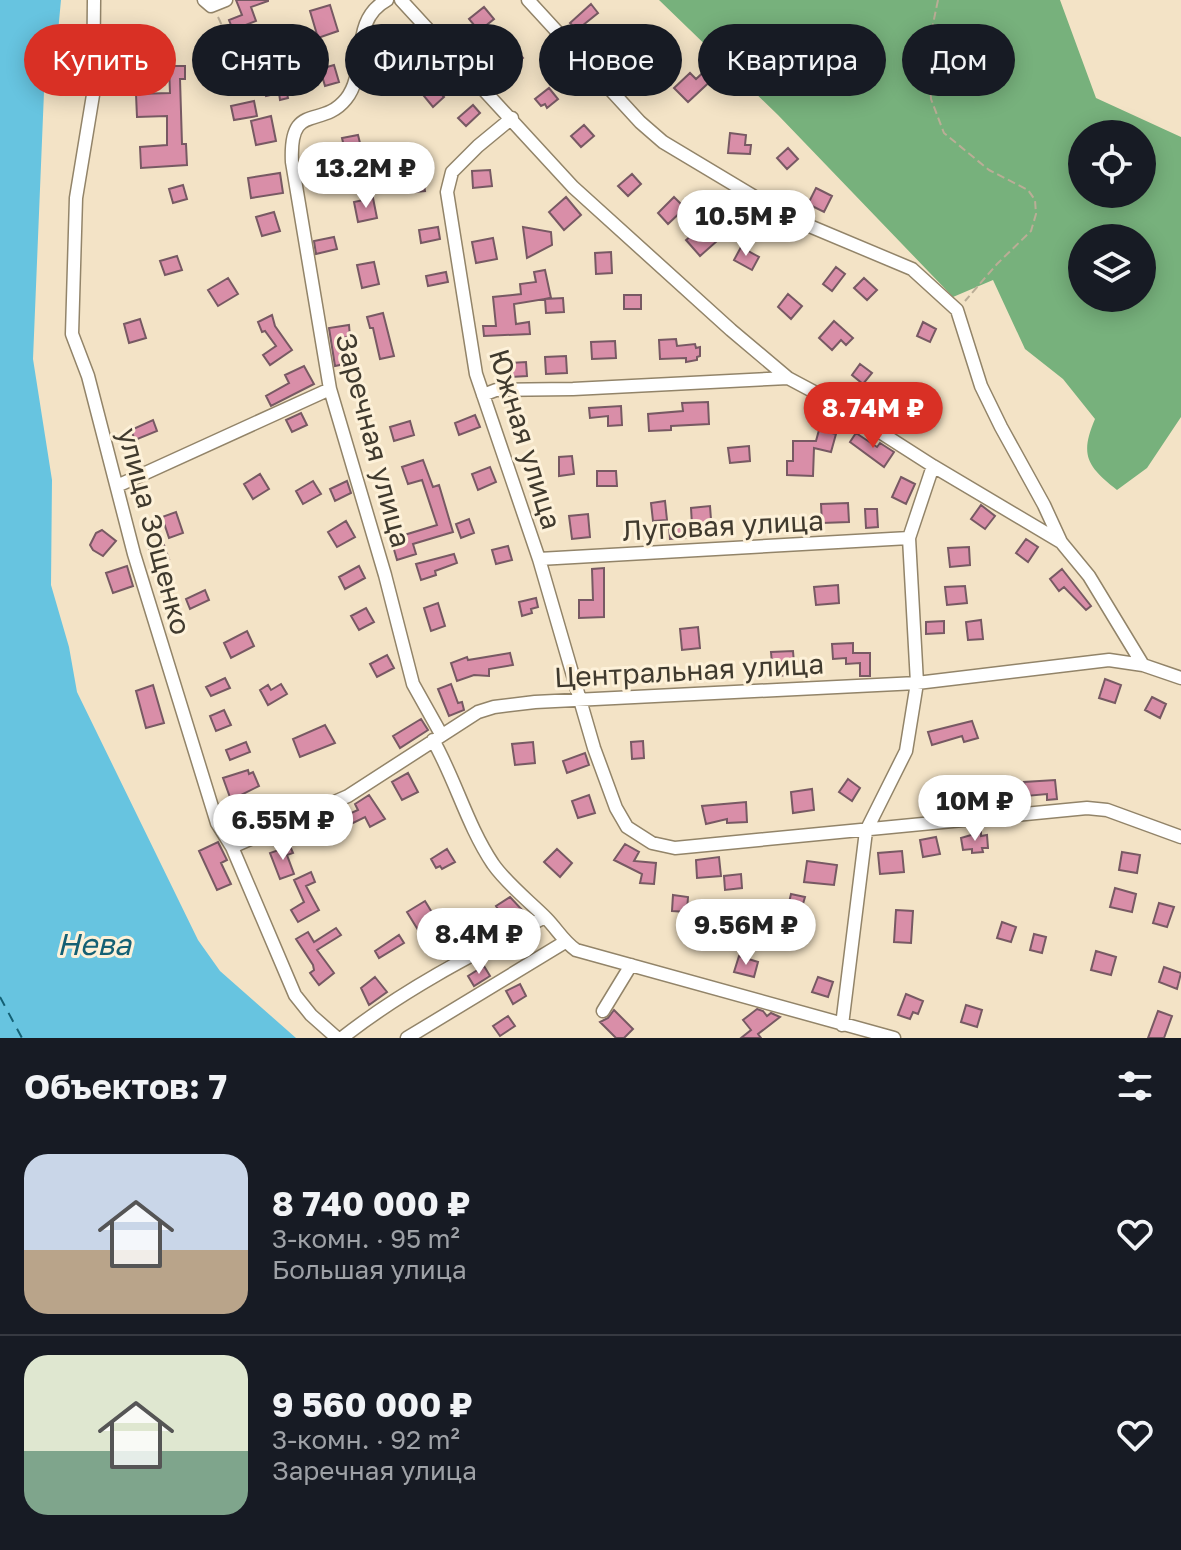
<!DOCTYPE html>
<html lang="ru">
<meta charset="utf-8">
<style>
:root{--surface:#171b24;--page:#242831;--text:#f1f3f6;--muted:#9ea1a6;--line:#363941;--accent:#d93025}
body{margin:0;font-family:"Golos Text",sans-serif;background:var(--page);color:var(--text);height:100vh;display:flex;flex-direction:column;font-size:30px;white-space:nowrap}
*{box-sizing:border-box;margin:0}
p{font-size:26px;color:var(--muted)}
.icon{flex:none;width:44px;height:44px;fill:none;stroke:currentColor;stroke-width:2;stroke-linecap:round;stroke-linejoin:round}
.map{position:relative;height:1038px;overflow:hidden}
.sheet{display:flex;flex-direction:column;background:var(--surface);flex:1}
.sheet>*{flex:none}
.guide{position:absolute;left:24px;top:24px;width:1134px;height:72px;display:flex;gap:16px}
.tools{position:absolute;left:1068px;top:120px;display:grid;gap:16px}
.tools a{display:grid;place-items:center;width:88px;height:88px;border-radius:50%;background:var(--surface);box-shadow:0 4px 20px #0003;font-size:40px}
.price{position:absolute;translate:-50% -68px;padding:0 18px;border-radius:28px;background:#fff;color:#222;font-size:26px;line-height:52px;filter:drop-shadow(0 2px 4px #0008)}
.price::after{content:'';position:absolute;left:50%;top:48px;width:24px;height:18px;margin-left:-12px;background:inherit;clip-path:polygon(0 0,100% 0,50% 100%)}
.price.selected{background:var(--accent);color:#fff}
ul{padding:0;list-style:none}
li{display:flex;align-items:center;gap:24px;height:200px;padding:0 24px}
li+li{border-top:2px solid var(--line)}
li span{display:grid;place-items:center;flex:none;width:224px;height:160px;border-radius:24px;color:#555}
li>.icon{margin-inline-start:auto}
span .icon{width:96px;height:96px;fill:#fffc;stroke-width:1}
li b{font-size:34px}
h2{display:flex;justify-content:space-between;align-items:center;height:96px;padding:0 24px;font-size:34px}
.tag{padding:0 28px;border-radius:36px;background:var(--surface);box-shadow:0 4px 20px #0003;font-size:28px;line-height:72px}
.tag.selected{background:var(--accent);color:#fff}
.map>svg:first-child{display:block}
</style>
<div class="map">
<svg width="1181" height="1038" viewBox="0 0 1181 1038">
<rect width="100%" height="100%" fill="#f3e3c6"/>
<path fill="#77b17c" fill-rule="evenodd" d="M659,0H1060L1096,98L1181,137V417L1147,468L1117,490C1088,467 1079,456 1095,419L1063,379L1025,349L993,280L953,297L778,115ZM1082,134H1142V194H1082ZM1082,238H1142V298H1082Z"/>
<path fill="#67c4e0" d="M0,0H61L58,32L44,92L33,359L52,480L51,585L69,647L77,692L198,940L220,971L296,1038H0Z"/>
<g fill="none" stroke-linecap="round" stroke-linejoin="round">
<path stroke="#146074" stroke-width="2" stroke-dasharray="10 8" stroke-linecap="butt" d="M0,997L22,1038"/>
</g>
<path fill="#d98ea8" stroke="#775963" stroke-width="2" d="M236,0H268V1L251,7L256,21L233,30L229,20L242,15Z
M591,4L598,13L577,30L570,23Z
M330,5L338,31L318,38L310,11Z
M484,7L494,19L479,31L469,19Z
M607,28L620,41L607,53L595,40Z
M405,35L416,48L400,62L389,49Z
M266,44L267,57L250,59L249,46Z
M513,46L523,58L513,67L503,55Z
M151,47L153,69L128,70L127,49Z
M219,47L220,73L204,74L202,48Z
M644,59L652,69L638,82L629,71Z
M432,61L438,68L425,78L444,97L433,107L410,79Z
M334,65L339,82L325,86L320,69Z
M169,66H185V79H180L182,144H186L187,165L141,168L140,147L167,145V116L137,117L136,94L170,93Z
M708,68L716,76L688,102L674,88L690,73L696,79Z
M285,83L288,98L280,100L279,93L266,96L264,88Z
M549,88L558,99L547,108L545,104L541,106L535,99Z
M254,101L257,116L234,120L231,106Z
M473,105L480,113L466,126L458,118Z
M271,116L276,141L256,145L251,121Z
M584,125L594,136L581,147L571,136Z
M730,133L746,135L745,145H751L750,154L728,153Z
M358,135L361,147L345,151L342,138Z
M788,148L798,159L787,169L777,158Z
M490,170L492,186L473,188L472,171Z
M422,172L425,191L414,192L411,174Z
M280,173L283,193L251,198L248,178Z
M632,174L641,184L628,196L618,186Z
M183,185L187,199L173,203L169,189Z
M816,188L832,196L824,212L808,204Z
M566,197L581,215L564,230L549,212Z
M674,197L685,208L668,224L658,213Z
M373,198L377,218L358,222L354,202Z
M274,212L280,231L262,236L256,217Z
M438,227L440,239L421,243L419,230Z
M523,227L551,232L552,245L527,258Z
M698,230L703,235L708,231L717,241L700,256L686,240Z
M334,237L337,249L316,254L314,241Z
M493,238L497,259L476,263L472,242Z
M741,247L759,257L752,270L734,260Z
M611,252L612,273L596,274L595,253Z
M177,256L182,270L165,275L160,261Z
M374,262L379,284L362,288L357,265Z
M836,267L845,274L832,291L823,284Z
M545,270L551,298L514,304L516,324L529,322L530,334L484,336L483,326H496L493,297L521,294L520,284L536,282L534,272Z
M446,272L448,282L428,286L426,276Z
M228,278L238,294L218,306L208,290Z
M864,278L877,290L867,300L854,288Z
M788,294L802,306L791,319L778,307Z
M624,295H641V309H624Z
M563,298L564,312L546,313L545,299Z
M383,313L394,356L380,359L373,328H370L367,317Z
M272,315L275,326L292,350L270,365L263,355L276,346L265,331L262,332L258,322Z
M140,319L146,338L129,343L124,324Z
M834,321L853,338L846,345L841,340L832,350L819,338Z
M923,322L936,329L930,342L917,336Z
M349,325L350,337L340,338L345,364L335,366L329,328Z
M676,339L677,346L695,344L696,348L700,347V356L697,357V360L686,362V358L660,359L659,340Z
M615,341L616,358L592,359L591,342Z
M566,356L567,373L546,374L545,357Z
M526,362L527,376L511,377L510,363Z
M860,364L872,373L863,384L852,375Z
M304,366L314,384L271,406L266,396L289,383L285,375Z
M897,388L909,397L896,417L883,408Z
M708,402L709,424L671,426V430L649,431L648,414L683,411L682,403Z
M621,406L622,425L608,426V416L590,418L589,408Z
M813,409L836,420L832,427L809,416Z
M301,413L307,425L292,432L286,420Z
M475,415L480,427L459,435L455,423Z
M153,420L157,431L135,440L131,430Z
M410,421L414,435L394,441L390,427Z
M819,430L836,434L831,452L814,448L813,476L787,475V461H793V441H816Z
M856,433L877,447L880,443L894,452L884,467L850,442Z
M749,446L750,461L730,463L728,448Z
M572,456L574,474L559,476V457Z
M423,460L433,487L439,485L453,532L413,544L416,554L397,560L391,539L437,525L422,480L408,484L402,467Z
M490,467L496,482L478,490L472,474Z
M597,471H616L617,486H597Z
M260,474L269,489L253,499L244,484Z
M901,477L915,484L906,504L892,497Z
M313,481L321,494L303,504L296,491Z
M347,481L351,493L335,501L330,489Z
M665,501L667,520L653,521L651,503Z
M848,503L849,522L822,523L821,504Z
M981,505L995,516L985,529L971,519Z
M710,506L712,533L684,535L685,538L670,539L669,527L692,525L691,508Z
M865,509H877L878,527L866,528Z
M176,512L183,533L169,538L162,517Z
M588,514L590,537L572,539L569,516Z
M469,519L474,533L461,538L456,524Z
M346,521L355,537L337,547L328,532Z
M102,530L116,541L103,556L93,550L90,545L96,533Z
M1026,539L1038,547L1028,562L1016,553Z
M164,545L169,559L154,564L149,549Z
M508,546L512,560L496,564L492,550Z
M969,547L970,565L950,567L948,548Z
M454,554L457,563L435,571L436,575L421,580L416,564Z
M127,566L133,586L113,593L106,573Z
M359,566L365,578L345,589L339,577Z
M604,568V617L579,618V600H593L592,569Z
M1062,569L1091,606L1086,610L1064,587L1059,591L1050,579Z
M838,585L839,603L816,605L814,587Z
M965,586L967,603L947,605L945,587Z
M205,590L209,600L190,609L186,599Z
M536,598L538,607L531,609L532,613L522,616L519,602Z
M438,603L445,626L431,631L424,608Z
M366,608L374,622L359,630L351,616Z
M981,620L983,639L968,640L966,622Z
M944,621V633L926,634V622Z
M698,627L700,648L682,650L680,629Z
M247,631L254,646L231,658L224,643Z
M853,643V653H870V676H860V663L846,664V658L833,659L832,644Z
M793,651L795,675L773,676L771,652Z
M510,653L513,665L489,669V676L474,675L457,681L451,663L467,657L468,660Z
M387,655L394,668L377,677L370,664Z
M225,678L230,688L211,696L206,687Z
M1105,679L1121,685L1115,703L1099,698Z
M281,684L287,694L268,705L260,690L268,685L271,690Z
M451,684L458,703L462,702L464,710L449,716L438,689Z
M153,685L164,723L146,728L136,691Z
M1152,697L1166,704L1160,718L1145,710Z
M224,710L231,725L216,731L210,716Z
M421,719L428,730L400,748L393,736Z
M972,721L978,738L964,742L962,736L932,745L928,732Z
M325,725L335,743L300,757L293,739Z
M643,741L644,758L632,759L631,742Z
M246,742L250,752L230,760L226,750Z
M533,742L535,763L515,765L512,744Z
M585,753L589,765L567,773L563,761Z
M248,770L249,774L253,772L259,786L231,800L223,778Z
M408,773L418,792L402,800L392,782Z
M848,779L860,788L852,801L839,792Z
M983,779L985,796L961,799L960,781Z
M1055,780L1057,799L1047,800V794L1026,796L1024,782Z
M812,789L814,810L793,813L791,792Z
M369,795L385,819L370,827L365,817L345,827L340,818L358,810L355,804Z
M589,795L595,813L578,818L572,801Z
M746,802L747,822L727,823V819L706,824L702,806Z
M981,832V836L987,835L988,848H982L983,852L972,853V849L963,850L961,838Z
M936,837L940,854L923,857L920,840Z
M218,842L227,860L221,863L231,884L217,890L199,851Z
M625,844L639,852L634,861L656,863L654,884L640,883L642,874L614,860Z
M290,846L293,853L287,855L294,874L280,879L270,853Z
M447,849L455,862L442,869L440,866L436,868L431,859Z
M557,849L572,863L560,877L544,862Z
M902,851L904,872L880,874L878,853Z
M1122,852L1140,855L1137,873L1119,870Z
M719,857L721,876L697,878L696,860Z
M807,861L837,865L834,885L804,882Z
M311,872L315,882L306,886L319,910L298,922L291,910L304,902L294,880Z
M741,874L742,888L725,890L724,876Z
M1115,888L1136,894L1132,912L1110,907Z
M791,894L805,897L800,914L787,911Z
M673,895L688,897L687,912L672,911Z
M510,897L524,912L507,923L496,906Z
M425,901L436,919L418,930L407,912Z
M1159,903L1174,907L1167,927L1153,923Z
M896,910L913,911L911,943L894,942Z
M1002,922L1016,927L1011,942L997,938Z
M336,928L341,935L317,950L334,973L319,985L310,973L314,970L313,965L296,939L308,932L314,942Z
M1034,934L1046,937L1042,953L1030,950Z
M399,935L404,943L379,958L375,951Z
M1096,951L1116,957L1111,975L1091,970Z
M739,956L758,962L754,977L734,972Z
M484,966L490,976L474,986L468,976Z
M1164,967L1181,973L1177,989L1159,982Z
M375,977L387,992L369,1005L361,988Z
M818,977L833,982L828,997L812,992Z
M520,984L526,996L513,1004L506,991Z
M906,994L923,1001L918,1014L913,1012L910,1019L898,1015Z
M966,1005L982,1010L977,1027L961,1022Z
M757,1009L763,1011L767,1016L771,1013L780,1017L758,1034L761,1038H741L751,1030L743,1020Z
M614,1010L633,1029L624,1038H616L600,1022L608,1018Z
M1158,1011L1172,1016L1164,1038H1148Z
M508,1016L515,1026L500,1036L493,1026Z"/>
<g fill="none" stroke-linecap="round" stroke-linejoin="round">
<defs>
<path id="minor" d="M94,0L93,95L76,198L72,334L88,376L134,554L217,823L232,847L295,995L311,1015L337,1038
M204,0L211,6L226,0
M387,0C348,21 369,71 346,99C321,130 289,100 292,162L330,389L385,575L413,684L441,734
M401,0L573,187L731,330L788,378L833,402L933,466L1061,542L1089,576L1143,665
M528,0L640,122L663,142L788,217L912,269L957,310L981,386L1001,427L1044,505L1061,542
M512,118L478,146L452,172L447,192L476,374L539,559L594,748L616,808L627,827L652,843L675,848L1087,808L1107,810L1181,837
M483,395L496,390L573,389L788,378
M117,486L330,389
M539,559L909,538
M433,740C456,781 467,825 493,864C507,884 529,901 546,918C557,929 563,941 576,950L894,1038
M232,847L348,796L478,712L494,707L535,702L917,683L1109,660L1143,665L1181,678
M603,1011L631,965
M842,1025L866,831L906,751L917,683L909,538L933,466
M342,1038C404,989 475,953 545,917
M407,1038L565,942"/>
</defs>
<use href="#minor" stroke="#928469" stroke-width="15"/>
<path stroke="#baad96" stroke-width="2" stroke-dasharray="8 4" stroke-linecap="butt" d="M938,0L928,48L931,99L944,133L989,170L1028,190L1035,200L1036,214L1031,231L997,264L965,301
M218,17C227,34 229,58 226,76"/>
<use href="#minor" stroke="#fff" stroke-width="12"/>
</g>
<g text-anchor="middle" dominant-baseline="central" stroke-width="6" stroke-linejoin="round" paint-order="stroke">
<g font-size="28" fill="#403a2e" stroke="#fdf1d9">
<text transform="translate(526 439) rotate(73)">Южная улица</text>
<text transform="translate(374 440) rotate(75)">Заречная улица</text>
<text transform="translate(723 525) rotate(-3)">Луговая улица</text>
<text transform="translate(155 531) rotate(75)">улица Зощенко</text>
<text transform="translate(689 670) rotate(-3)">Центральная улица</text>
</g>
<g font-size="30" font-style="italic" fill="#146074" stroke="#fdf1d9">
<text x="94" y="944">Нева</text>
</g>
</g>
</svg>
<div class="tools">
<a><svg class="icon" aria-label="locate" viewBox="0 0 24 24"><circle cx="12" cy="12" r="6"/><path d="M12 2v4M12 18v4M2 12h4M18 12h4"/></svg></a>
<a><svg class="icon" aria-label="layers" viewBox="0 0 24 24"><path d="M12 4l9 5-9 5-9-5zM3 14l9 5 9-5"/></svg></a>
</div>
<b class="price" style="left:366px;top:210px">13.2M ₽</b>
<b class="price" style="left:746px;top:258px">10.5M ₽</b>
<b class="price selected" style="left:873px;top:450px">8.74M ₽</b>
<b class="price" style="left:975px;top:843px">10M ₽</b>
<b class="price" style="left:283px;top:862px">6.55M ₽</b>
<b class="price" style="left:746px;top:967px">9.56M ₽</b>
<b class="price" style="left:479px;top:976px">8.4M ₽</b>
<div class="guide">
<a class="tag selected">Купить</a>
<a class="tag">Снять</a>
<a class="tag">Фильтры</a>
<a class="tag">Новое</a>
<a class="tag">Квартира</a>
<a class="tag">Дом</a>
</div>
</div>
<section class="sheet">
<h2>Объектов: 7<svg class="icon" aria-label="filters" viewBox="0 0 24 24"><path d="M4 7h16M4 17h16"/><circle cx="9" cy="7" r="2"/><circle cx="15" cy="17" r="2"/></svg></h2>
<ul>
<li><span style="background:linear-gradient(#c9d6e8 60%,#b9a48a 0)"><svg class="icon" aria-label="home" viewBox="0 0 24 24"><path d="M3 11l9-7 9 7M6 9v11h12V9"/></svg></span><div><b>8 740 000 ₽</b><p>3-комн. · 95 m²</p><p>Большая улица</p></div><svg class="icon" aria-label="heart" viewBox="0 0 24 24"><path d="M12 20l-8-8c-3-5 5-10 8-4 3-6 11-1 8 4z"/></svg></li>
<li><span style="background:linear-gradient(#dfe7d0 60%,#7fa58c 0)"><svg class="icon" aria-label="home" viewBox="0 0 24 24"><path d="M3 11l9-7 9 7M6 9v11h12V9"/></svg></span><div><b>9 560 000 ₽</b><p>3-комн. · 92 m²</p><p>Заречная улица</p></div><svg class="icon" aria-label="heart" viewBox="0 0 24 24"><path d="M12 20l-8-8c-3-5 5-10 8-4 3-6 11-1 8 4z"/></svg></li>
</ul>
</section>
